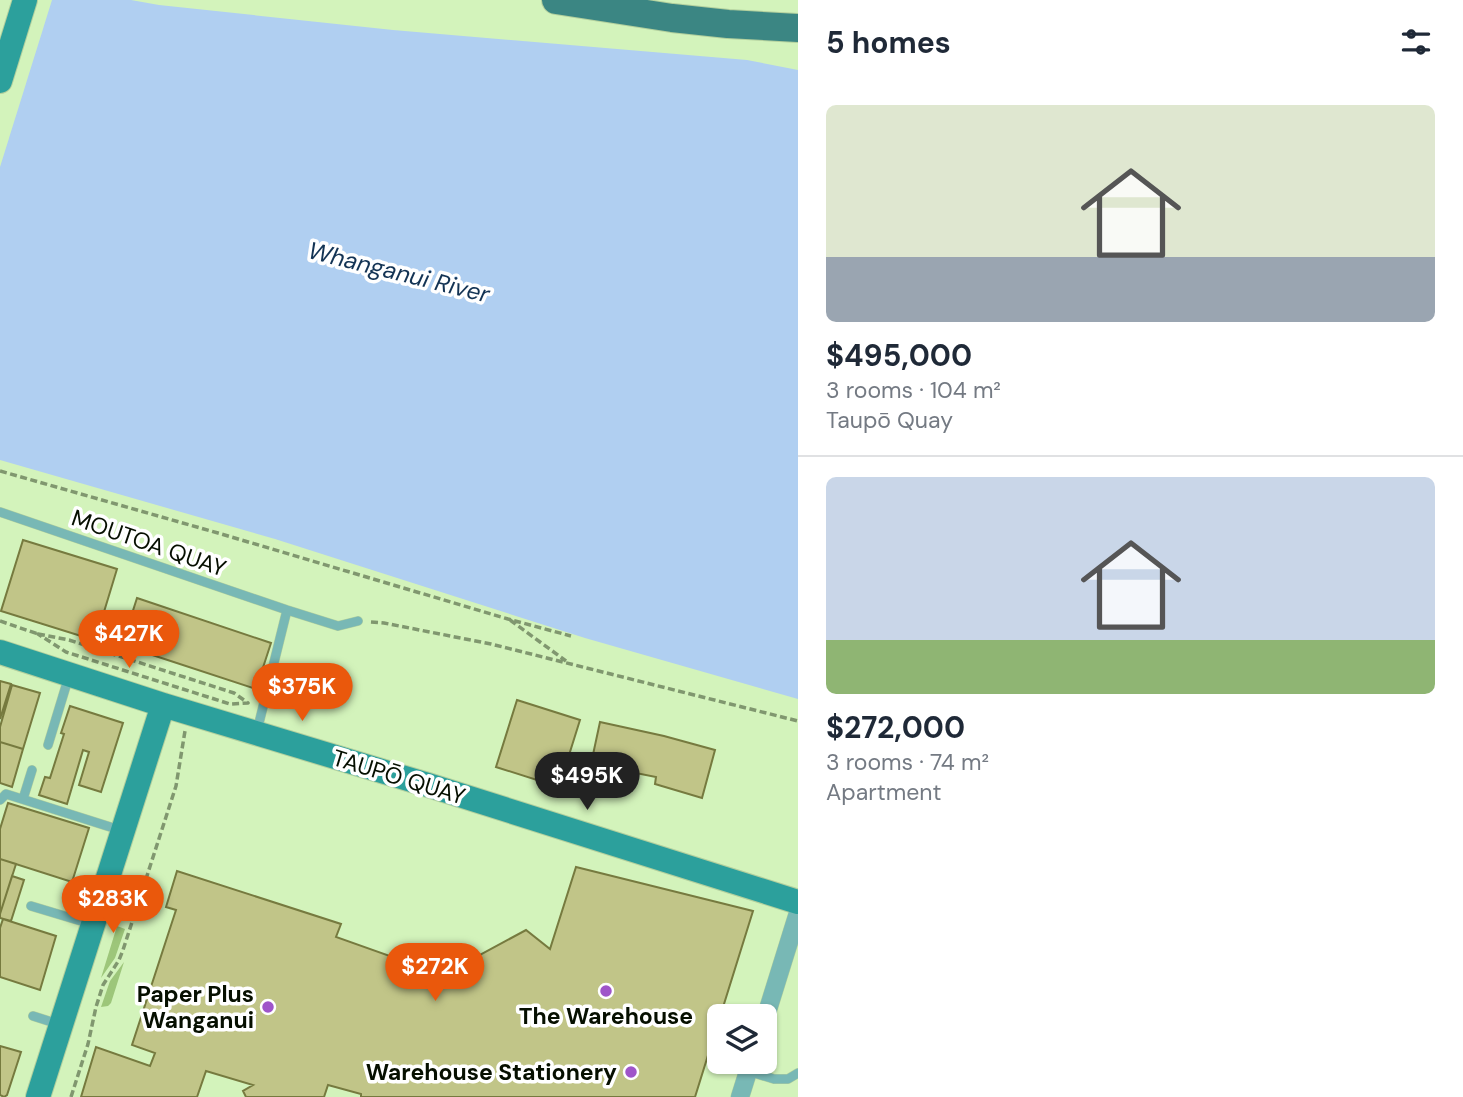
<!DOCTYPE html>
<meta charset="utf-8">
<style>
:root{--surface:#fff;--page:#f2f2f3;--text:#1f2937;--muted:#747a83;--line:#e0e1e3;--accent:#ea580c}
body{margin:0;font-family:"DM Sans",sans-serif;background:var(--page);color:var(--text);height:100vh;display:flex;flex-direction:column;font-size:26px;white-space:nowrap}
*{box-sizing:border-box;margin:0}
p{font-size:23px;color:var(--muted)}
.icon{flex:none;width:38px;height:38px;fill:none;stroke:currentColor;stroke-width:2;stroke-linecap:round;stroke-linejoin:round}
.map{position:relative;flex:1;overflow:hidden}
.panel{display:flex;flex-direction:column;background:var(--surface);width:665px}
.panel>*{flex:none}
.controls{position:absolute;left:707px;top:1004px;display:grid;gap:14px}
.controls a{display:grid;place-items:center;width:70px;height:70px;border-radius:10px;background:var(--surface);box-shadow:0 2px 5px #0004;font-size:35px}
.price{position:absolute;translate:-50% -60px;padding:0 16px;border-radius:24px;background:var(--accent);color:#fff;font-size:23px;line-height:46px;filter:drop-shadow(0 2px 4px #0008)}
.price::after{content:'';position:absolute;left:50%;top:42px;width:21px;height:16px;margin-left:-10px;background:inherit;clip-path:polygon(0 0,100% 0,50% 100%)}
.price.current{background:#222;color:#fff}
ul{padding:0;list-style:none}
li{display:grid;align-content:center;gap:14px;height:371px;padding:0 28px}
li+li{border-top:2px solid var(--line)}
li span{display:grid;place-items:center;height:217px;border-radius:10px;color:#555}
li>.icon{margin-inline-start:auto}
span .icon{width:126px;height:126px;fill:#fffc;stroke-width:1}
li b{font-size:30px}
h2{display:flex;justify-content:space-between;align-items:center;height:84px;padding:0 28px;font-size:30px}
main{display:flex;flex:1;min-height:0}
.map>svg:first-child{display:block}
</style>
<main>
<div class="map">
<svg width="798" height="1097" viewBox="0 0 798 1097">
<rect width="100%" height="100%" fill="#d3f3bb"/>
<path fill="#9dc67a" d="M117,926L125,929L115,958L101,978Z
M124,962L111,1003L108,1006L101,1007L110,981Z"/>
<path fill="#b0cff1" d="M0,0H131L159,5L393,30L747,60L798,70V699L585,638L275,539L0,460Z"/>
<path fill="#d3f3bb" d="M0,0H52L0,167Z"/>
<path fill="#c1c588" stroke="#767a3f" stroke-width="2" d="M23,540L117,569L100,625L86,621L81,636L1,611Z
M137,598L271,643L256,689L122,645Z
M0,681L11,684L0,719Z
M12,685L40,693L23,749L0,742V727Z
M517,700L580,720L559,787L496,767Z
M70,706L123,723L101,792L79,785L89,752L83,750L67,804L39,795L45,777L50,778L64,734L61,733Z
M600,722L664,736L715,750L702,798L655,784L656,777L591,764Z
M0,742L23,749L12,787L0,783Z
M8,803L89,828L72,882L0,859V829Z
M0,859L16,864L0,914Z
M576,867L753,911L695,1097H361V1094L328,1085L324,1097H246L243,1091L253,1085L206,1071L197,1097H81L96,1047L150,1066L155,1053L132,1045L176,910L166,907L177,871L341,924L336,937L443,975L526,930L550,949Z
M12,876L24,880L11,921L0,918V914Z
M3,919L56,936L40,990L0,977V928Z
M0,1046L21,1052L7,1095L4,1097L0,1095Z"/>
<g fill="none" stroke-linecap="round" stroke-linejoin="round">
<defs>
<path id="service" d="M0,512L287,610L338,626L358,621
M257,731L287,610
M48,745L69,676
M23,799L32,770
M0,800L6,794L123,831
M31,906L91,924
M33,1016L58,1024
M748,1071L774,1079H788L798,1073"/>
<path id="minor" d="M765,1019L798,913
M740,1097L751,1062"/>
<path id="secondary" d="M0,81L25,0
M0,652L163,705L428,785L798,902
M38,1097L163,705"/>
<path id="primary" d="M556,0L672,18L728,24L798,28"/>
</defs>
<use href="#service" stroke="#b2cf9d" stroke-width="10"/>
<use href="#minor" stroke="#b2cf9d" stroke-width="19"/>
<use href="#secondary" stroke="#b2cf9d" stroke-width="26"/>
<use href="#primary" stroke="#b2cf9d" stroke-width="30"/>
<path stroke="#80976f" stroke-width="3.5" stroke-dasharray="7 3.5" stroke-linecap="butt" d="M0,471L218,533L508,619L571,636
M510,620L566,661
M0,621L38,634
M371,622L384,623L491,644L798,721
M38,634L69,640L234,693L248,703L230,704L66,652Z
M71,1097L88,1044L96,1007L103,985L119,960L123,950L176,786L185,731"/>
<use href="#service" stroke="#78b8b5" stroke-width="9"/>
<use href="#minor" stroke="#78b8b5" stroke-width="18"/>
<use href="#secondary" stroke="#2ca09c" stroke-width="24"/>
<use href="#primary" stroke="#3b8683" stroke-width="28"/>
</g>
<g fill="#9f55c9" stroke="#fff" stroke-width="2.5">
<circle cx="606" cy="991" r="7"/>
<circle cx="268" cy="1007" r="7"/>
<circle cx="631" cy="1072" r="7"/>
</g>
<g text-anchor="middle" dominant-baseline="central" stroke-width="7" stroke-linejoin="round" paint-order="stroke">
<g font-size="23" fill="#060f00" stroke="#fff">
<text transform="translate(149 543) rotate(19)">MOUTOA QUAY</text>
<text transform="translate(399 777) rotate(17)">TAUPŌ QUAY</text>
</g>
<g font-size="23" font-weight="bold" fill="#060f00" stroke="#fff" text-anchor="end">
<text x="254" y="994">Paper Plus<tspan x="254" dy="26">Wanganui</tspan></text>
<text x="606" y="1016" text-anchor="middle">The Warehouse</text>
<text x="617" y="1072">Warehouse Stationery</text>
</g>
<g font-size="24" font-style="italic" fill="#133354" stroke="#fff">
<text transform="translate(399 272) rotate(14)">Whanganui River</text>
</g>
</g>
</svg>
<div class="controls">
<a><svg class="icon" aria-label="layers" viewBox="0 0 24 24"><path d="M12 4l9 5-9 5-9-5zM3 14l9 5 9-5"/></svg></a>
</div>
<b class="price" style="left:129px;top:670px">$427K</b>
<b class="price" style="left:302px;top:723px">$375K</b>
<b class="price current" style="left:587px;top:812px">$495K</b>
<b class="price" style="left:113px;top:935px">$283K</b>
<b class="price" style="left:435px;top:1003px">$272K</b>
</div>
<section class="panel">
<h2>5 homes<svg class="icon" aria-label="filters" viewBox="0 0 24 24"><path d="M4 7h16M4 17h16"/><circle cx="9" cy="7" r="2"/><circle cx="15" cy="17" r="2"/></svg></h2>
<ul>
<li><span style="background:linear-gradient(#dfe7d0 70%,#9aa5b1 0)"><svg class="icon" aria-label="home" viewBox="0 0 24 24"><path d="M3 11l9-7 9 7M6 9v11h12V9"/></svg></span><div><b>$495,000</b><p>3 rooms · 104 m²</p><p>Taupō Quay</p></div></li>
<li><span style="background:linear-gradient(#c9d6e8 75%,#8fb573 0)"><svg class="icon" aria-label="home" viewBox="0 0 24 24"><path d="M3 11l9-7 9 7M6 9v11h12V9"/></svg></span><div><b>$272,000</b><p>3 rooms · 74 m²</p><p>Apartment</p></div></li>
</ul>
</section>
</main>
